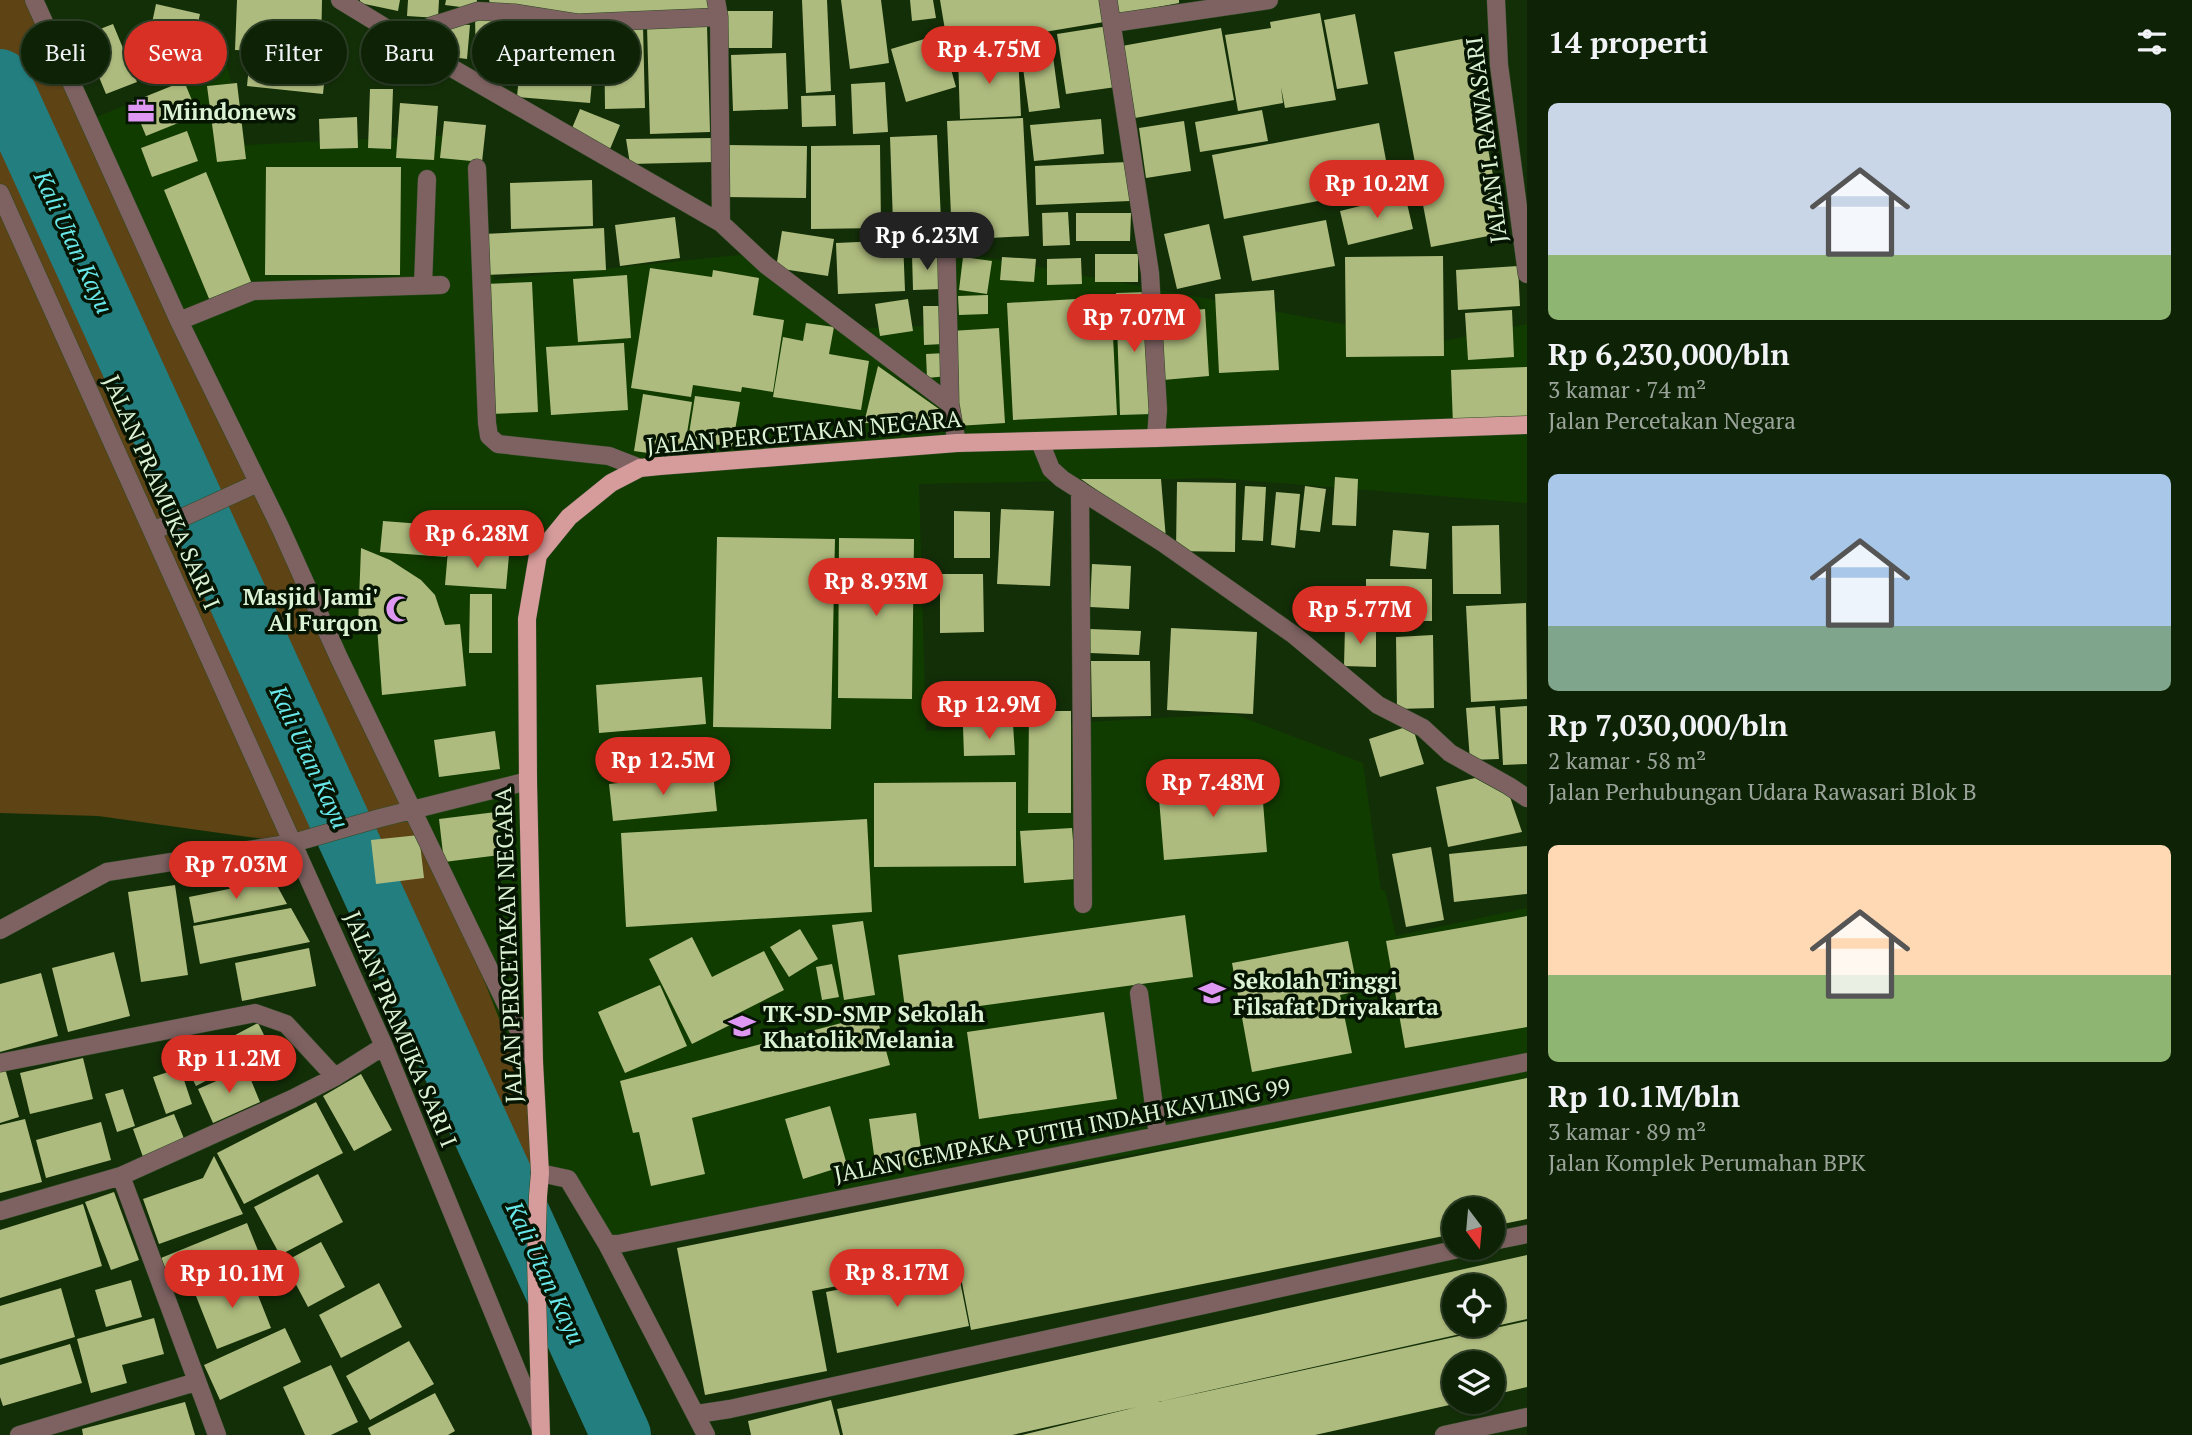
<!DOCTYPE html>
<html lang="id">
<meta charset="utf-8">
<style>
:root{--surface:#0e2306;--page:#1c2f14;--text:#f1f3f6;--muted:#9ba49b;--line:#2e4028;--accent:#d93025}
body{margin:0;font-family:"PT Serif",serif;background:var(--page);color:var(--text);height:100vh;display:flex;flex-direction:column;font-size:26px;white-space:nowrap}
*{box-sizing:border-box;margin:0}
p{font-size:23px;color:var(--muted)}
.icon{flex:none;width:38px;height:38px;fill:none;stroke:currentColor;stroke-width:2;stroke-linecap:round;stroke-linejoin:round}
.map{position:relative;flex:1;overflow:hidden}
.drawer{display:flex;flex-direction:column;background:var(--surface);width:665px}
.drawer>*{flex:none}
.banner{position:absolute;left:21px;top:21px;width:665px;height:63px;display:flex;gap:14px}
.needle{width:46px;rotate:164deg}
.fabs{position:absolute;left:1442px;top:1197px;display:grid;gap:14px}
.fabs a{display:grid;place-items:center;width:63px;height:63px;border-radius:50%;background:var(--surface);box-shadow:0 2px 5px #0004,0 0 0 2px var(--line);font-size:35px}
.price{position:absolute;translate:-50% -60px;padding:0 16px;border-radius:24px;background:var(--accent);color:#fff;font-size:23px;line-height:46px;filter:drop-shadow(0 2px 4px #0008)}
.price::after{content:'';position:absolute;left:50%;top:42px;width:21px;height:16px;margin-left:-10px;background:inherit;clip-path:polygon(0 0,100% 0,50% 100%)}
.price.active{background:#222;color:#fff}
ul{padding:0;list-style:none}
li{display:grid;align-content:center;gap:14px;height:371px;padding:0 21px}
li span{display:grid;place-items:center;height:217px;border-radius:10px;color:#555}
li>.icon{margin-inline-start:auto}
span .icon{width:126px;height:126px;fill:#fffc;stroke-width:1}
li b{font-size:30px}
h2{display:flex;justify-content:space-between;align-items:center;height:84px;padding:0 21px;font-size:30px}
.pill{padding:0 24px;border-radius:32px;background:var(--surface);box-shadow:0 2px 5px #0004,0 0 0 2px var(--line);font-size:24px;line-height:63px}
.pill.active{background:var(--accent);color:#fff}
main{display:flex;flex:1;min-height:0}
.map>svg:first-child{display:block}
</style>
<main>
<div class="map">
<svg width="1527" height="1435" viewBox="0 0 1527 1435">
<rect width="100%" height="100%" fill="#132f08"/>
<path fill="#113c00" d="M227,64L245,145L476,134L494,280L759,253L849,329L950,325L951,251L1439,342L1527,324V503L1216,478L919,484L926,731L1234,714L1363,763L1381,890H1385L1396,936L1527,908V1087L607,1244L574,1188L540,1173L89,120Z"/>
<path fill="#5e4315" d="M0,0H34L454,903L535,1111V1253L504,1179L341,828L293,843L98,816L0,813Z"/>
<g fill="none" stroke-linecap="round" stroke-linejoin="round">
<path stroke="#237e80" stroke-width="60" d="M0,79L621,1435"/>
</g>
<path fill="#aebb7e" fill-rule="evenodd" d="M237,0H322L321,53L235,50Z
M360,0H400L398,11L360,3Z
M408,0H439L438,18L407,16Z
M446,0H477L476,9L445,5Z
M489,0H709V16H564L490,3Z
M802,0H827L831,91L806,93Z
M841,0H881L889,63L850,69Z
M910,0H933L936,18L912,21Z
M940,0H1101L1104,22L948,48Z
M1113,0H1179V3L1116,15Z
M156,4L200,14L187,75L143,66Z
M724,11H773L772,48H724Z
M1320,13L1336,100L1285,108L1281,87L1283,103L1238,111L1225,35L1271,28L1270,22Z
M1355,14L1368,84L1337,89L1324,20Z
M507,16L508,64L476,65L475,17Z
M524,22L597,28L590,103L517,97Z
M446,23L470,25L467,59L443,56Z
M113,24L137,82L106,94L82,36Z
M707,25L710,132L650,134L647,26Z
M643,26L645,108L605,109L604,27Z
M1108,26L1116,87L1066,94L1057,34Z
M1221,28L1234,100L1135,118L1122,46Z
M941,34L956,87L906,102L891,49Z
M1467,38L1504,233L1431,247L1394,52Z
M1051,42L1060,108L1029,112L1020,46Z
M786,53L788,109L733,111L731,55Z
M1018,53L1021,116L960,119L958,56Z
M250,55L326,63L323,94L247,86Z
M184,81L198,115L146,136L132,102Z
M885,82L888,132L853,134L851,84Z
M237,83L246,159L217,162L207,86Z
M370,89H393L391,149L368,148Z
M835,95L836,126L802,127L801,96Z
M400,103L438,106L434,160L396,158Z
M580,109L620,125L610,149L570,133Z
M1262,110L1268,141L1200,152L1195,122Z
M357,117L358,148L320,149L319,119Z
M1023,118L1029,236L952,240L947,121Z
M1101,119L1104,154L1034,161L1030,125Z
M444,121L486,125L482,162L440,158Z
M1184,121L1191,171L1146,178L1139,128Z
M1379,123L1391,187L1224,219L1212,155Z
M187,131L198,161L152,177L141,148Z
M937,135L941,220L893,223L890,137Z
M714,138V162L630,164L626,139Z
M727,145L807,146L806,198L726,197Z
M880,145L881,228L811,229V146Z
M1128,162L1130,201L1036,205L1035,166Z
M266,167H401L400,275H265Z
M206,172L252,284L210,301L164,190Z
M592,180L593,226L511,229L510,183Z
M1405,195L1413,229L1348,245L1340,211Z
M1068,212L1070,245L1043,246L1042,213Z
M1076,213H1131L1130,241H1076Z
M675,217L680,258L620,266L615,225Z
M1326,220L1335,266L1252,281L1243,236Z
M1209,224L1221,279L1177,289L1164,234Z
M604,228L606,270L485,275L483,234Z
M782,231L834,239L828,276L776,268Z
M903,240L905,291L838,294L836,243Z
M912,254H942L943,289L913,290Z
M1095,254H1138V282H1095Z
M1443,256L1444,356L1346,357L1345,257Z
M963,257L992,261L987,294L959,290Z
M1002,257L1036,259L1034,282L1000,280Z
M1081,258L1082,284L1047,285V259Z
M1518,266L1520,306L1458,310L1456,270Z
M650,268L712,277L713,270L759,278L753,315L784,320L773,392L742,387L741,392L693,385L691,397L631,388Z
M627,275L631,338L578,342L573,279Z
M532,282L538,412L490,414L484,284Z
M1274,290L1279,370L1219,373L1215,294Z
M1147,292L1152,414L1120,415L1116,293Z
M988,295V314L959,315L958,296Z
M1111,297L1117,415L1013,420L1007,303Z
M908,299L913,331L880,336L875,304Z
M923,306H941L943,344L924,345Z
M1205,309L1209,376L1163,380L1158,313Z
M1512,310L1514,357L1468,360L1465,313Z
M806,323L834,327L829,354L869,361L861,410L773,397L783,337L803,341Z
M999,328L1005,423L957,426L951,331Z
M624,343L628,410L551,415L546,347Z
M946,353L948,376L927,378L926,354Z
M878,366L939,409L943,425L864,423Z
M1527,367V424L1453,426L1451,370Z
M643,394L692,402L683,458L634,451Z
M695,396L740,402L732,447L688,440Z
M1335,477L1358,479L1356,526L1332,525Z
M1081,479H1161L1166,539Z
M1177,482L1236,483L1235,552L1176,551Z
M1245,486L1266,487L1263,541L1242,540Z
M1305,486L1326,489L1320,532L1300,530Z
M1276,492L1300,494L1295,548L1271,545Z
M1001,509L1054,511L1050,586L997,584Z
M954,511L990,512V558H954Z
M383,521L448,526L446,557L380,552Z
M1499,525L1501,594H1453L1452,526Z
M1393,530L1429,533L1426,569L1390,566Z
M717,537L835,539L831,729L713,727Z
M839,538L914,539L912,699L838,698Z
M361,548L390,560L421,580L435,595L445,625L460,624L466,686L382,695L377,626L358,627Z
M448,550L509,555L506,589L445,585Z
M1092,564L1131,566L1129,609L1090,607Z
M940,574H983L984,632L940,633Z
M1366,579H1432V621H1366Z
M470,594H492V653H469Z
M1526,603L1527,699L1471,702L1466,606Z
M1345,626H1376V667L1344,666Z
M1171,628L1257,632L1253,714L1167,710Z
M1090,629L1141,631L1139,655L1090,653Z
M1433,635L1434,708L1397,709L1396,637Z
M1091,661H1150L1151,716L1092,717Z
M702,677L706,724L599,733L596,685Z
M1495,706L1499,759L1470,760L1466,708Z
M1527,706V764L1503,765L1500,708Z
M1029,711H1071V813H1028Z
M1013,724L1015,755L964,756L963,727Z
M1412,725L1424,764L1380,777L1369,739Z
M495,731L500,769L439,777L434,740Z
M713,773L717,811L613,821L609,784Z
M1261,777L1267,852L1164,860L1158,786Z
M1475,778L1510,797L1522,832L1448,847L1436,787Z
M1016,782V866L874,867V783Z
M496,812L500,855L444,862L439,819Z
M867,819L872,912L626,927L621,833Z
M1072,828L1076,879L1024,883L1020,831Z
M419,835L424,878L376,884L371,840Z
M1527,846V894L1454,902L1449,854Z
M1431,847L1444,920L1406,927L1392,854Z
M274,880L287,904L194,923L189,897Z
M175,885L188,975L141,982L128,892Z
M291,908L310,942L200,964L193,926Z
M1185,915L1193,977L906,1016L898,955Z
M1527,916V1027L1405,1048L1386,941Z
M863,921L875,995L844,1000L832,925Z
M800,929L818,959L789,977L770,947Z
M692,937L712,977L764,951L784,990L733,1016L736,1022L692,1044L649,959Z
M1348,941L1358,991L1340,995L1352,1053L1252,1072L1232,963Z
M309,948L316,986L242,1001L235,963Z
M114,952L130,1016L68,1032L52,968Z
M832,964L839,997L822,1000L816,967Z
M41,973L58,1036L0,1052V984Z
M660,985L687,1046L625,1073L598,1012Z
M1104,1012L1117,1099L979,1119L967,1032Z
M876,1014L890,1065L692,1118L705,1174L651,1186L639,1132L633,1133L620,1081Z
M258,1023L270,1047L196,1086L184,1062Z
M83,1058L93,1099L30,1114L20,1073Z
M4,1065L19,1117L0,1123V1066Z
M180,1068L192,1104L166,1114L153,1077Z
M246,1068L260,1102L213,1123L198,1089Z
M361,1074L392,1130L354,1151L323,1096Z
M1527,1078V1219L1493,1226V1209H1454V1234L971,1330L958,1262L812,1291L827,1371L705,1395L677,1248Z
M123,1089L135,1126L117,1132L105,1094Z
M316,1102L343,1153L244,1204L217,1153Z
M830,1106L847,1165L803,1179L785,1119Z
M916,1113L923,1163L876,1169L869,1119Z
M174,1114L185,1141L143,1157L133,1129Z
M25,1119L42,1182L0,1193V1125Z
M101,1122L111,1160L46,1178L36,1140Z
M214,1156L243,1214L159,1244L143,1199L203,1178Z
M318,1174L343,1222L280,1255L254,1207Z
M114,1192L139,1260L111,1270L85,1202Z
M83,1204L102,1266L0,1298V1230Z
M247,1223L261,1258L175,1292L161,1258Z
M321,1242L345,1287L308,1307L284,1262Z
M1527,1255V1319L1158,1402L1527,1321V1387L1493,1395V1363H1454V1404L1315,1435H1022L1137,1407L1012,1435H843L837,1409ZM1454,1286H1493V1325H1454Z
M957,1266L969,1326L837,1353L826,1292Z
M248,1270L271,1328L217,1349L194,1291Z
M131,1280L142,1317L106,1327L95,1290Z
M379,1283L402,1327L341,1358L319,1315Z
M61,1288L75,1337L0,1359V1306Z
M154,1318L164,1354L122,1365L127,1383L91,1393L77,1339Z
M285,1328L301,1362L220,1400L204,1365Z
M409,1341L434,1384L370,1420L346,1376Z
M70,1344L82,1383L3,1406L0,1397V1365Z
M331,1365L358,1422L331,1435H305L283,1387Z
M435,1393L455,1431L448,1435H371L368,1428Z
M831,1400L840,1435H751L748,1421Z
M185,1402L195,1435H83L82,1429Z"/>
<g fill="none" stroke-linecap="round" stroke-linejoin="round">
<defs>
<path id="minor" d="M34,0L179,321L280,527L339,658L534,1062
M340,0L450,67L721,223L766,265L950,404L957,443
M716,0L719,17L721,223
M1108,0L1150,273L1158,410L1156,438
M1496,0L1499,65L1527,274
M1113,23L1269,0
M411,43L431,26L478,11L514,13L577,23L719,17
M477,168L487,423L489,436L498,444L609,456L640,468
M0,193L384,1046L540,1427
M946,226L950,404
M423,285L427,179
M179,321L253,291L441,285
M1040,442L1051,469L1062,479L1163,543L1294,635L1378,705L1423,728L1450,753L1509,786L1527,798
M1080,490L1083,904
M153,531L258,483
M0,930L107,872L293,843L380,818L528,781
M1139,993L1158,1136
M0,1063L255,1013L286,1024L335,1077
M540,1173L568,1179L607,1244L706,1435
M121,1176L217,1435
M0,1211L121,1176L292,1099L335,1077L384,1046
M1493,1241L1527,1234
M607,1244H618L1527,1062
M697,1414L730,1409L1463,1248
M19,1435L196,1382
M1444,1435L1527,1417"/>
<path id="major" d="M541,1435L536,1259L538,1196L540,1173L534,1062L528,781L527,619L538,555L569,517L611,483L640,468L660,466L957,443L1156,438L1527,425"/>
</defs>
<use href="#minor" stroke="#2f4a25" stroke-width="19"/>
<use href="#major" stroke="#2f4a25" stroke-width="19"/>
<use href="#minor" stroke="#7e6262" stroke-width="18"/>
<use href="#major" stroke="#d69c9c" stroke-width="18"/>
</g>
<defs>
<symbol id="office-bare" viewBox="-9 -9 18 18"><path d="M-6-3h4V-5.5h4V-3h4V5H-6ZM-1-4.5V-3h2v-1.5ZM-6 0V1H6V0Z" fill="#de98f3" stroke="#061502" stroke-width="2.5" paint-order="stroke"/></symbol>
<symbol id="mosque-bare" viewBox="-9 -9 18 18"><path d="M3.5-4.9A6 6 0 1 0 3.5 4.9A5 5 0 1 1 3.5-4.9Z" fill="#de98f3" stroke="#061502" stroke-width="2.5" paint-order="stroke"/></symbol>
<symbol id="university-bare" viewBox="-9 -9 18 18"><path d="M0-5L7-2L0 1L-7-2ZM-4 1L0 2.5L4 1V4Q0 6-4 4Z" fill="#de98f3" stroke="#061502" stroke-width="2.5" paint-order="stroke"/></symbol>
<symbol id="school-bare" viewBox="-9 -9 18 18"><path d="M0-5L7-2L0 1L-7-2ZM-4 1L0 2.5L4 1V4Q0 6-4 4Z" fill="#de98f3" stroke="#061502" stroke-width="2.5" paint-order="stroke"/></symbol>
</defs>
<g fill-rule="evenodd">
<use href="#office-bare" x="122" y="92" width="38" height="38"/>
<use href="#mosque-bare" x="380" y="590" width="38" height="38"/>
<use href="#university-bare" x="1193" y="974" width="38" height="38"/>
<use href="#school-bare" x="723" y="1007" width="38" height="38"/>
</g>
<g text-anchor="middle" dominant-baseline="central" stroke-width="7" stroke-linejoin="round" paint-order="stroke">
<g font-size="23" font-weight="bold" fill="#dcf2d5" stroke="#061502" text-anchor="start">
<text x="162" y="111">Miindonews</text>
<text x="378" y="596" text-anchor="end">Masjid Jami'<tspan x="378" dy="26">Al Furqon</tspan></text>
<text x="1233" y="980">Sekolah Tinggi<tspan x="1233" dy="26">Filsafat Driyakarta</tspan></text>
<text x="763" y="1013">TK-SD-SMP Sekolah<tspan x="763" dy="26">Khatolik Melania</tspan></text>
</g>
<g font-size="23" fill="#dcf2d5" stroke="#061502">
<text transform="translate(1486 140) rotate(-97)">JALAN I. RAWASARI</text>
<text transform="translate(804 432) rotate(-5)">JALAN PERCETAKAN NEGARA</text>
<text transform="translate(162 492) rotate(66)">JALAN PRAMUKA SARI I</text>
<text transform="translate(508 945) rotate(-92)">JALAN PERCETAKAN NEGARA</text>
<text transform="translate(401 1029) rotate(67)">JALAN PRAMUKA SARI I</text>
<text transform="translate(1062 1130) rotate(-11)">JALAN CEMPAKA PUTIH INDAH KAVLING 99</text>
</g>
<g font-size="24" font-style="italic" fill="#69e8ec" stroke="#061502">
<text transform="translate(74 242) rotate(65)">Kali Utan Kayu</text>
<text transform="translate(310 757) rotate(65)">Kali Utan Kayu</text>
<text transform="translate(546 1273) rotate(65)">Kali Utan Kayu</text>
</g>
</g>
</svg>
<div class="fabs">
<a><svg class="needle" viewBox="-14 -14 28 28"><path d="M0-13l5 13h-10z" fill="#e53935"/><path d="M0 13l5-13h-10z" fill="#9ba49b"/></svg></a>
<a><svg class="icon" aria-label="locate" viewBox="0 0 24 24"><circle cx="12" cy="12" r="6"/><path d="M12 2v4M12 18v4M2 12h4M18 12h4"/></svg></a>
<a><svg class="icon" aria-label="layers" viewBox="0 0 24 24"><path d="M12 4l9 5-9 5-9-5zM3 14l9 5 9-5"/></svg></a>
</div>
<b class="price" style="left:989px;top:86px">Rp 4.75M</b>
<b class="price" style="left:1377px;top:220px">Rp 10.2M</b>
<b class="price active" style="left:927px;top:272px">Rp 6.23M</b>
<b class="price" style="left:1134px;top:354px">Rp 7.07M</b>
<b class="price" style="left:477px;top:570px">Rp 6.28M</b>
<b class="price" style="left:876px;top:618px">Rp 8.93M</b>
<b class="price" style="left:1360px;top:646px">Rp 5.77M</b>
<b class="price" style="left:989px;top:741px">Rp 12.9M</b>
<b class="price" style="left:663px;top:797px">Rp 12.5M</b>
<b class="price" style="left:1213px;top:819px">Rp 7.48M</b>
<b class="price" style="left:236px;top:901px">Rp 7.03M</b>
<b class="price" style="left:229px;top:1095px">Rp 11.2M</b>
<b class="price" style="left:897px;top:1309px">Rp 8.17M</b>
<b class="price" style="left:232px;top:1310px">Rp 10.1M</b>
<div class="banner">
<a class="pill">Beli</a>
<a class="pill active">Sewa</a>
<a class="pill">Filter</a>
<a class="pill">Baru</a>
<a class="pill">Apartemen</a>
</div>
</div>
<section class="drawer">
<h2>14 properti<svg class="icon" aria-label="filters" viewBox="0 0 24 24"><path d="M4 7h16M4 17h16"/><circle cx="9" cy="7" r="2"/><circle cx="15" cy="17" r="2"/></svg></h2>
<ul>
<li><span style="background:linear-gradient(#c9d6e8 70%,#8fb573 0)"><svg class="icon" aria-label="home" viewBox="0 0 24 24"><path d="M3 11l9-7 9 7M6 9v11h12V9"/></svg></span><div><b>Rp 6,230,000/bln</b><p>3 kamar · 74 m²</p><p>Jalan Percetakan Negara</p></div></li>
<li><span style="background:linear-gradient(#a9c7e8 70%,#7fa58c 0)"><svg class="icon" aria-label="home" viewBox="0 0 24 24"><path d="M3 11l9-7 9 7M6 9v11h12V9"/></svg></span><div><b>Rp 7,030,000/bln</b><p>2 kamar · 58 m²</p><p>Jalan Perhubungan Udara Rawasari Blok B</p></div></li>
<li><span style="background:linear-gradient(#ffd9b3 60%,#8fb573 0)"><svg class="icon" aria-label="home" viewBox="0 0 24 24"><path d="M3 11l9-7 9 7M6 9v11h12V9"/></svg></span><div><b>Rp 10.1M/bln</b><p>3 kamar · 89 m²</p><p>Jalan Komplek Perumahan BPK</p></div></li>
</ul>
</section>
</main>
